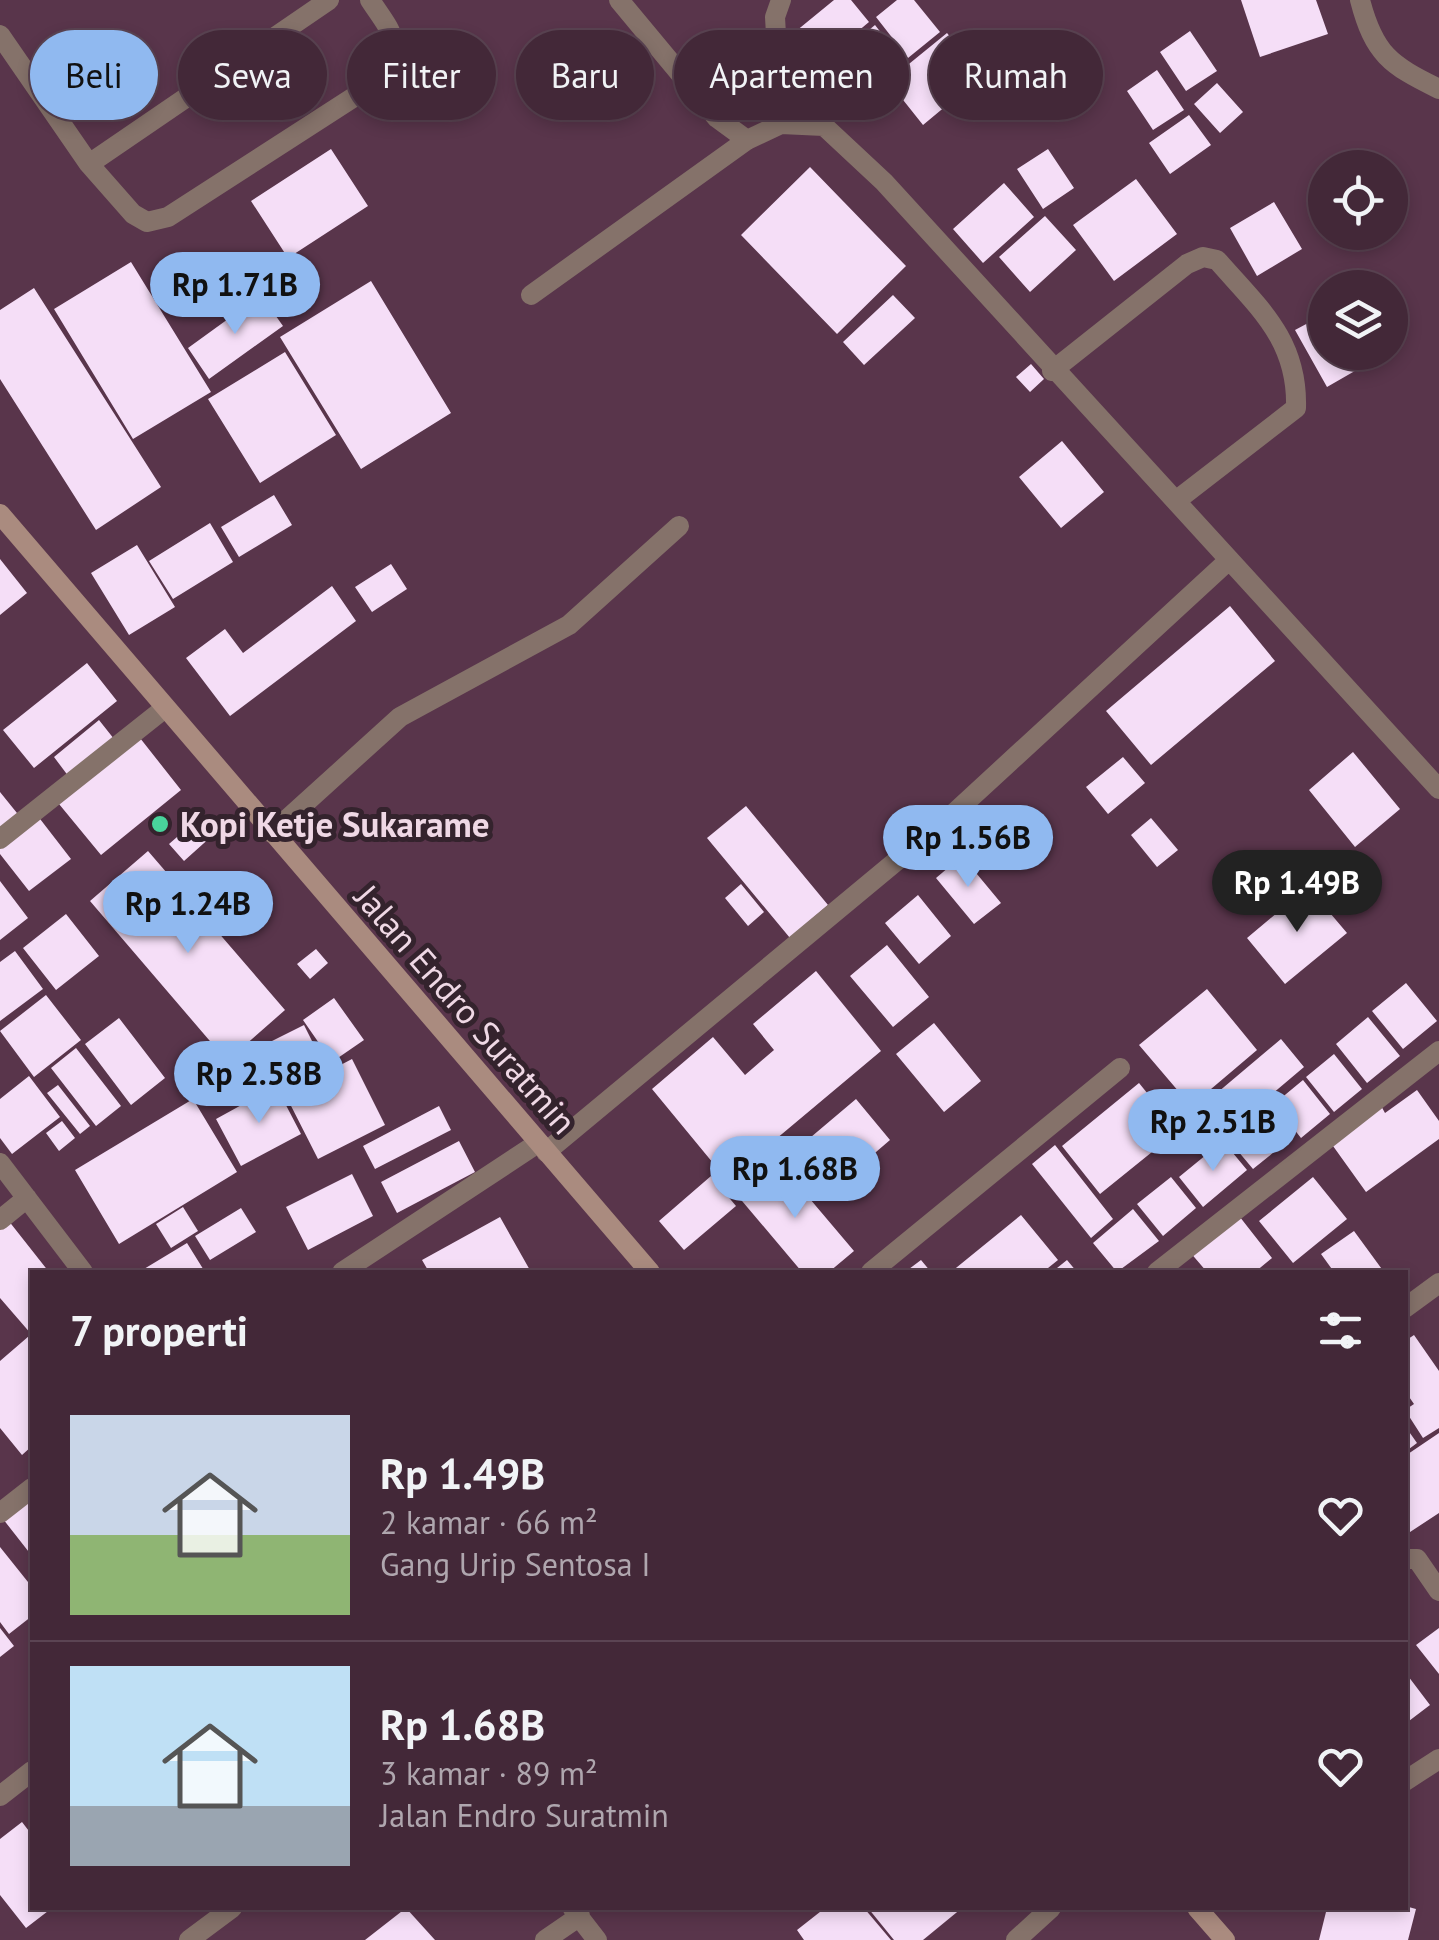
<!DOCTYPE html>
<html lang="id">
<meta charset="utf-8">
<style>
:root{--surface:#432838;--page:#4d3443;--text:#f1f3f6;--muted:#afa6ae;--line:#5b4453;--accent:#90b9f0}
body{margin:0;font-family:"PT Sans",sans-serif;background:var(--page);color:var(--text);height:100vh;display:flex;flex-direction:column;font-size:38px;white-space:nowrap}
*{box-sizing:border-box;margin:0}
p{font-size:32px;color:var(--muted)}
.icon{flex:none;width:55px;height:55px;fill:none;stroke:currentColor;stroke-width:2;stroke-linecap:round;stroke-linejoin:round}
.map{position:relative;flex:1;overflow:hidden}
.sheet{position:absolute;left:30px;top:1270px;width:1378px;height:640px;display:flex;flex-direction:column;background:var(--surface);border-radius:0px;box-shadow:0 5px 15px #0003,0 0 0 2px var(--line)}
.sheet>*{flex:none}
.top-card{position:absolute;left:30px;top:30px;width:1380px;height:90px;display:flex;gap:20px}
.tools{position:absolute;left:1308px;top:150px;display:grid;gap:20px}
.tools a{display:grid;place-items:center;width:100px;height:100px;border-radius:50%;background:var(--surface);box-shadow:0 5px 15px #0003,0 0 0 2px var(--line);font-size:50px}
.price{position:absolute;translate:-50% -85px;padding:0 22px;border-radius:35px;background:var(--accent);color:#111;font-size:32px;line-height:65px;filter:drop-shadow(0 2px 5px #0008)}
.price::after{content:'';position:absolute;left:50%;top:60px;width:30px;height:22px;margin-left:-15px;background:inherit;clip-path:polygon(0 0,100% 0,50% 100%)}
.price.selected{background:#222;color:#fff}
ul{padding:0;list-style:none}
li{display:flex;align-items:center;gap:30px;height:250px;padding:0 40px}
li+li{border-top:2px solid var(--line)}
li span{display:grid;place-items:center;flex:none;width:280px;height:200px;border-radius:0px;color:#555}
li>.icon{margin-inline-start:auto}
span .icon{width:120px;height:120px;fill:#fffc;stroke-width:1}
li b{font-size:42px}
h2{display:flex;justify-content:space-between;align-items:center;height:120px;padding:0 40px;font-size:42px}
.tag{padding:0 35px;border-radius:45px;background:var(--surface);box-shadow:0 5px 15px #0003,0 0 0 2px var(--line);font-size:35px;line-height:90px}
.tag.selected{background:var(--accent);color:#111}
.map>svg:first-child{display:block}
</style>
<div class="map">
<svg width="1439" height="1940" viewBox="0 0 1439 1940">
<rect width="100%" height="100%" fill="#59354b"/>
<path fill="#f5def7" d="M834,0H851L869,22L815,67L790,36Z
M897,0H914L940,32L908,58L876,17Z
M1241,0H1316L1328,34L1260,57Z
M875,25L903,61L853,102L824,67Z
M1190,31L1217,71L1186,91L1160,52Z
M947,33L982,76L923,125L888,81Z
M1157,70L1184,110L1153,130L1127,91Z
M1217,83L1243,112L1220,133L1194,104Z
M1189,115L1211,145L1170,174L1149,143Z
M331,149L368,206L288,258L251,201Z
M1048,149L1074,188L1043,209L1017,169Z
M810,167L906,266L837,334L741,235Z
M1136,179L1177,234L1114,281L1073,225Z
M1004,183L1034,217L983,263L953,229Z
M1274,202L1302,249L1257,276L1230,228Z
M1045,216L1076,250L1030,292L999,257Z
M131,262L211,392L133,439L54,309Z
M371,281L451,413L361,469L280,337Z
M34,288L161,487L96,530L0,379V310Z
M261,295L283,326L209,379L188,348Z
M893,295L915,318L864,365L843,342Z
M1325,314V352H1361L1367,364L1327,387L1295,330Z
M285,352L336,435L260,483L208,399Z
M1031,364L1044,379L1030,392L1016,377Z
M1062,441L1104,492L1061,528L1019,477Z
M274,495L292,525L239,557L221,527Z
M210,523L233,562L173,599L149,561Z
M137,545L175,607L129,635L91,573Z
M0,559L27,593L0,615Z
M391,564L407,589L372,612L355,587Z
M332,586L356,621L230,716L186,658L225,629L243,653Z
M1230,606L1275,661L1151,765L1106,711Z
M87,663L117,701L34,768L3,730Z
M99,720L118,744L72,781L54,757Z
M140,738L181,790L101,855L59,804Z
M1353,752L1400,809L1355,847L1309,790Z
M1123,757L1145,783L1108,814L1086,787Z
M0,792L21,818L0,834Z
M746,806L828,905L790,938L707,838Z
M37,815L71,859L29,891L0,854V844Z
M199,818L213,835L184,861L169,844Z
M1151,818L1178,850L1157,867L1131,835Z
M148,851L285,1010L227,1061L90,901Z
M962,856L1001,903L974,924L936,878Z
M0,881L28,918L0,940Z
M741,884L764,912L748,926L725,898Z
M1308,887L1347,933L1285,984L1247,938Z
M918,895L951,936L919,964L885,923Z
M66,914L99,956L56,990L23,948Z
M887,945L929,997L893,1027L850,976Z
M316,949L328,963L310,979L297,964Z
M15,951L43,989L0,1021V962Z
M816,971L881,1051L727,1180L652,1089L713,1037L745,1075L774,1050L753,1024Z
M1406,983L1437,1021L1403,1049L1372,1011Z
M1207,989L1257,1050L1191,1106L1139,1045Z
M46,995L81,1040L34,1077L0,1031Z
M334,998L364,1040L332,1062L303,1020Z
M1368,1017L1400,1056L1367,1083L1336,1044Z
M119,1018L165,1078L131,1105L85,1044Z
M934,1023L981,1081L944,1112L896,1054Z
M304,1025L320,1057L261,1087L244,1055Z
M1281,1039L1304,1067L1202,1153L1179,1125Z
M76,1048L121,1106L96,1126L51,1068Z
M1334,1054L1362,1089L1334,1112L1306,1077Z
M352,1059L385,1125L318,1159L285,1094Z
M29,1076L60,1117L12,1154L0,1138V1099Z
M1303,1080L1330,1114L1301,1138L1274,1104Z
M1139,1083L1178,1131L1100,1194L1062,1146Z
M58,1085L90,1126L80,1134L47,1093Z
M276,1086L301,1134L241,1166L216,1119Z
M1417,1090L1439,1121V1139L1366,1192L1328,1139L1379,1102L1385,1113Z
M193,1099L237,1172L119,1244L75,1170Z
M856,1099L890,1140L820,1200L785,1159Z
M1268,1104L1294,1136L1253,1169L1227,1138Z
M439,1106L451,1130L375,1169L363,1146Z
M62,1121L75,1138L59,1151L46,1133Z
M459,1141L475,1172L397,1213L381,1182Z
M1223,1141L1247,1170L1203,1207L1179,1177Z
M1055,1145L1113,1219L1091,1238L1032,1164Z
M777,1160L854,1251L829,1272H802L737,1195Z
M352,1174L373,1216L308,1250L286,1207Z
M711,1176L736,1206L684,1250L659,1221Z
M1171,1177L1196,1208L1163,1236L1137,1204Z
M1313,1177L1347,1219L1293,1263L1259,1221Z
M183,1207L198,1231L171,1248L156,1224Z
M241,1208L256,1232L210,1260L195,1236Z
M1133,1209L1159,1241L1117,1272L1093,1243Z
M1236,1212L1272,1258L1255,1272H1207L1189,1251Z
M1021,1215L1058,1260L1043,1272H951Z
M500,1217L531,1272H429L422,1260Z
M8,1220L49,1272H32V1335L0,1298V1226Z
M1354,1231L1384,1272H1334L1321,1254Z
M187,1243L205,1272H139Z
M921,1260L931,1272H905Z
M1067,1260L1077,1272H1052Z
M1414,1335L1439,1371V1428L1423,1438L1405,1410L1414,1404L1405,1391V1341Z
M29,1336L32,1446L22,1455L0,1428V1361Z
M1405,1426L1417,1443L1405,1452Z
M1439,1433V1513L1407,1534L1405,1456Z
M32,1495V1556L3,1519Z
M0,1547L32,1587V1616L9,1634L0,1622Z
M0,1628L14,1646L0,1657Z
M1439,1628V1674L1416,1645Z
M1405,1672L1430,1705L1405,1724Z
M22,1822L32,1835V1908H52L26,1928L0,1895V1839Z
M1405,1906L1416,1909L1408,1940H1319L1327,1908Z
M406,1908L435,1940H365Z
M825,1908H864L891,1940H804L797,1930Z
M868,1908H962L923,1940H894Z"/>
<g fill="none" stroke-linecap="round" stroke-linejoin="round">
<path stroke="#85726a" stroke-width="20" d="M1360,0C1374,54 1390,65 1439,89
M0,35L89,164L329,0
M89,164L133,214L147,222L168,217L385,77C403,40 391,32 370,0
M272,833L400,717L569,625L679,526"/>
<path stroke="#85726a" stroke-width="20" d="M619,0L717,118L747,140
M781,0L775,17L781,124
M531,295L747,140L781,124L824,126L884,182L1439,789
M1052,371L1187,264L1203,257L1217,260C1259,308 1298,340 1296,408L1177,500
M0,839L165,708
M546,1152L953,814L1229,560
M0,1163L83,1272
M0,1220L27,1198
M342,1272L538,1143
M871,1272L1120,1068
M1157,1272L1439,1051
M1405,1308L1439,1283
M0,1513L32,1488
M1405,1559H1417L1439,1591
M0,1796L32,1771
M573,1909L597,1940
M189,1940L232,1908
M545,1940L580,1916"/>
<path stroke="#85726a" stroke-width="20" d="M1405,1781L1439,1759
M1016,1940L1051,1908"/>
<path stroke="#aa8b7f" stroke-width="20" d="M0,514L650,1272
M1197,1908L1225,1940"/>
</g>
<circle fill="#49d49c" stroke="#34232d" stroke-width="4" cx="160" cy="824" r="10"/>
<g text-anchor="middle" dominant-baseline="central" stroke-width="10" stroke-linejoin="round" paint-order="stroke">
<g font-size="35" font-weight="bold" fill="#efd8e5" stroke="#34232d" text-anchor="start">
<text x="180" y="824">Kopi Ketje Sukarame</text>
</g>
<g font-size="35" fill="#efd8e5" stroke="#34232d">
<text transform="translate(466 1009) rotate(49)">Jalan Endro Suratmin</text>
</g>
</g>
</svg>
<div class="tools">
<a><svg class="icon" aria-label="locate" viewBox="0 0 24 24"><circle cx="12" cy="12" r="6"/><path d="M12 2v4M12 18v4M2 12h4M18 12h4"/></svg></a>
<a><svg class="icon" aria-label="layers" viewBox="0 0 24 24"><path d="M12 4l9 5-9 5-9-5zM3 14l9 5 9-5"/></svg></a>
</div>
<b class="price" style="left:235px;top:337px">Rp 1.71B</b>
<b class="price" style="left:968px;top:890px">Rp 1.56B</b>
<b class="price selected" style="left:1297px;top:935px">Rp 1.49B</b>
<b class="price" style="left:188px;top:956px">Rp 1.24B</b>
<b class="price" style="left:259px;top:1126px">Rp 2.58B</b>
<b class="price" style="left:1213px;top:1174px">Rp 2.51B</b>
<b class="price" style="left:795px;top:1221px">Rp 1.68B</b>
<div class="top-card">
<a class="tag selected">Beli</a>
<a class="tag">Sewa</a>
<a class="tag">Filter</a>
<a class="tag">Baru</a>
<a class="tag">Apartemen</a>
<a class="tag">Rumah</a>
</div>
<section class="sheet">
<h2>7 properti<svg class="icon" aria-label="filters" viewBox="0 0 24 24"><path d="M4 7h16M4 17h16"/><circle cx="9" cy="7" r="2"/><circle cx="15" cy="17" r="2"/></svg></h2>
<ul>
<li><span style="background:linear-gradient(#c9d6e8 60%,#8fb573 0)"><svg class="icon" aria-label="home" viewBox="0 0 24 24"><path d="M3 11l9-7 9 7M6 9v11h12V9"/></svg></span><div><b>Rp 1.49B</b><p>2 kamar · 66 m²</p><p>Gang Urip Sentosa I</p></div><svg class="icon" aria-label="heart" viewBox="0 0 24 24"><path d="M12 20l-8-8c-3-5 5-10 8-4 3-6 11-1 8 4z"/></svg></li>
<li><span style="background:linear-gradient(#bfe0f5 70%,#9aa5b1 0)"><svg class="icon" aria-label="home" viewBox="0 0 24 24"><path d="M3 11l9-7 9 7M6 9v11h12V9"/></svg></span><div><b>Rp 1.68B</b><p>3 kamar · 89 m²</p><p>Jalan Endro Suratmin</p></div><svg class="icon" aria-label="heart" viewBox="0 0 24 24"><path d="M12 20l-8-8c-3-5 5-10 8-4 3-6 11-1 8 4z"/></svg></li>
</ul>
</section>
</div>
